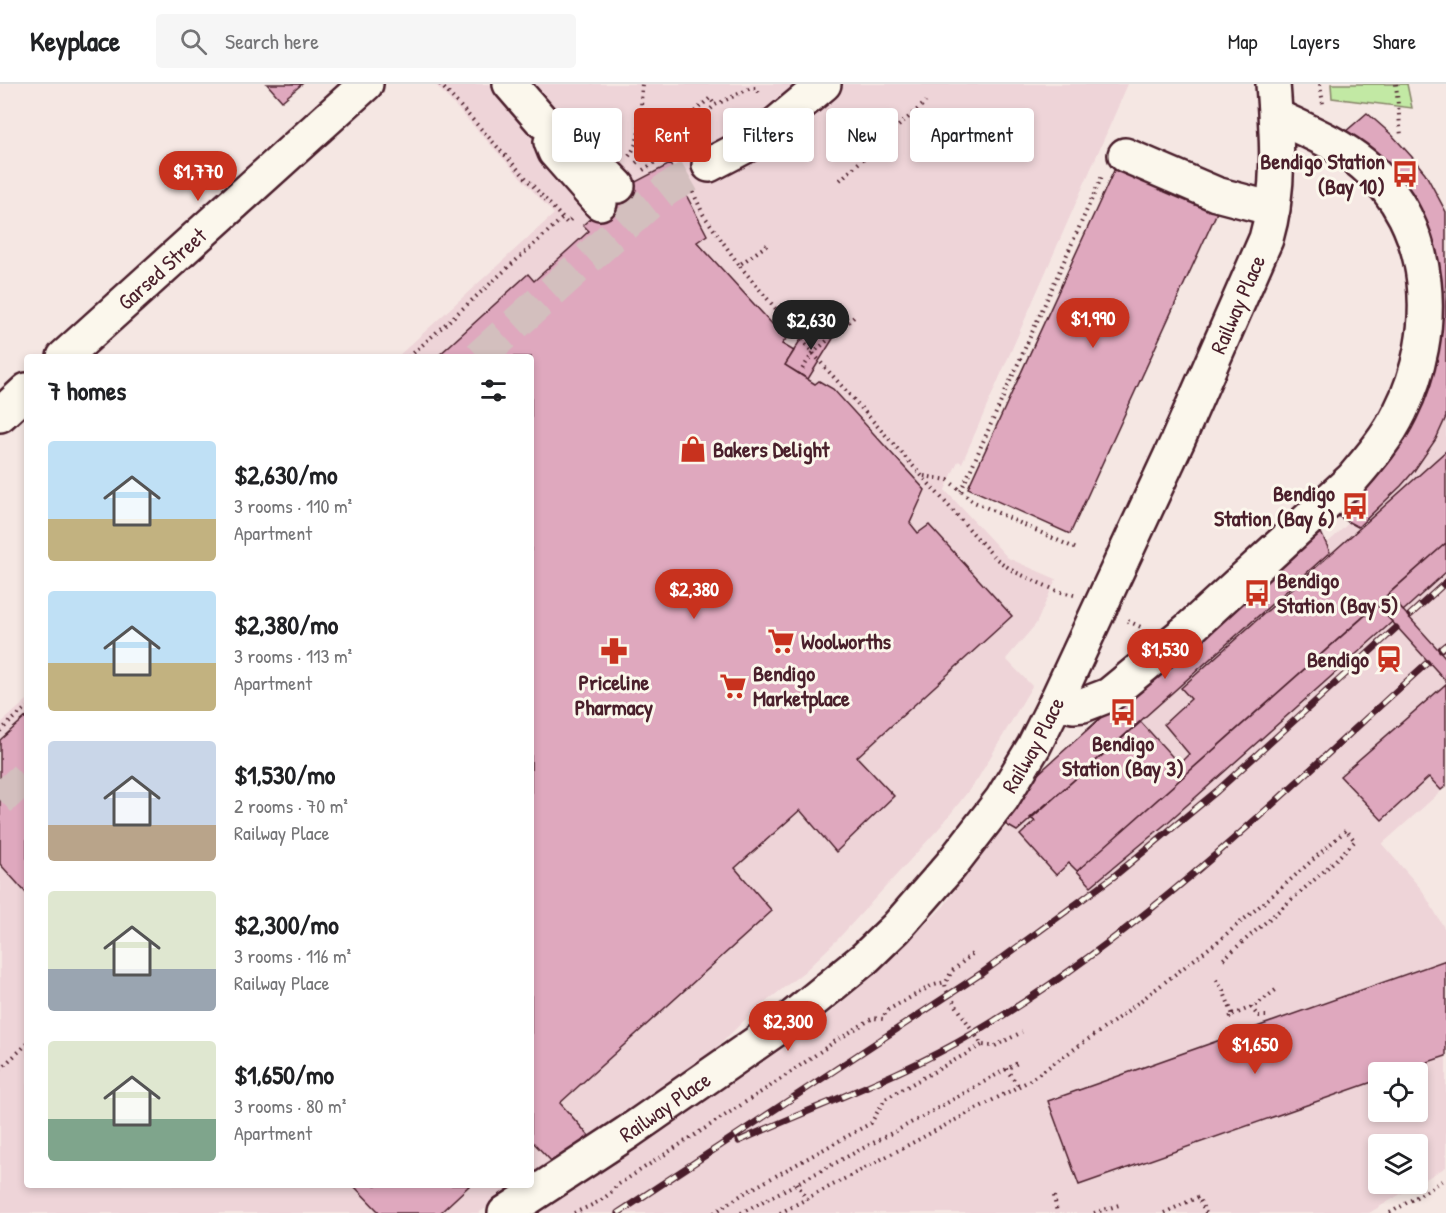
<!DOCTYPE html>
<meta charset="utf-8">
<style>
:root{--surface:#fff;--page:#f6f6f6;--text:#202124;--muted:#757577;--line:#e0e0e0;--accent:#c8321e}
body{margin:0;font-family:"Patrick Hand",sans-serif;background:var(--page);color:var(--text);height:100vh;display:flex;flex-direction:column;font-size:22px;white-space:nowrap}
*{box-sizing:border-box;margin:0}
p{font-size:20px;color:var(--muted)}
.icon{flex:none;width:33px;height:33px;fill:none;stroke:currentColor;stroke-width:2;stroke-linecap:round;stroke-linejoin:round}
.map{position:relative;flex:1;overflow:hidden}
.sheet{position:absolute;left:24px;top:270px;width:510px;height:834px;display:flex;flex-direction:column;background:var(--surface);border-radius:6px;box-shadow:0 3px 9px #0003}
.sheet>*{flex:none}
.hud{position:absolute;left:552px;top:24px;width:570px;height:54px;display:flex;gap:12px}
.buttons{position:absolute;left:1368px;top:978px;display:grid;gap:12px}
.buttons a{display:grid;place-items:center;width:60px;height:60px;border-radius:6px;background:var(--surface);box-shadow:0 3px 9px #0003;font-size:30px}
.price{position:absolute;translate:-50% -51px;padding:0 14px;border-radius:21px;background:var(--accent);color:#fff;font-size:20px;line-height:39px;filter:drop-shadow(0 2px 3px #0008)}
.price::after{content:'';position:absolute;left:50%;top:36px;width:18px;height:14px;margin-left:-9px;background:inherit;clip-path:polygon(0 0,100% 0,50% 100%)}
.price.current{background:#222;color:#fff}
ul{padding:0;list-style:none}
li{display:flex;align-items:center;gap:18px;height:150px;padding:0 24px}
li span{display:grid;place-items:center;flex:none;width:168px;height:120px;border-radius:6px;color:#555}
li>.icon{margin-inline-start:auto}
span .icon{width:72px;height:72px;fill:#fffc;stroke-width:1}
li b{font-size:26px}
h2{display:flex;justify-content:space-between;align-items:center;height:72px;padding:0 24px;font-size:26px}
.pill{padding:0 21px;border-radius:6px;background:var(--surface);box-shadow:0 3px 9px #0003;font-size:21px;line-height:54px}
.pill.current{background:var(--accent);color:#fff}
header{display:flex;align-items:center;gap:36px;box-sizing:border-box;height:84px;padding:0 30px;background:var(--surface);border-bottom:2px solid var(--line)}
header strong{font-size:28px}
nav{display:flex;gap:33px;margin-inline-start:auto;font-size:21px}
.search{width:420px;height:54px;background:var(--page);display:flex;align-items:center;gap:15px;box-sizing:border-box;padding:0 21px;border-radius:6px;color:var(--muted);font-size:22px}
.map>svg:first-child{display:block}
</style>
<header>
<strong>Keyplace</strong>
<div class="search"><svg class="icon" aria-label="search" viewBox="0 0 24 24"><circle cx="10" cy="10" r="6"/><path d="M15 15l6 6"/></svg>Search here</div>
<nav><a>Map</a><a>Layers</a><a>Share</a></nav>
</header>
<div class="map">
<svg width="1446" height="1129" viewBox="0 0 1446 1129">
<rect width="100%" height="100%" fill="#f5e7e3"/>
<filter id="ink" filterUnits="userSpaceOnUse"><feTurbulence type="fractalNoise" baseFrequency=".0167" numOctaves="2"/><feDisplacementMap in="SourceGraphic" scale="12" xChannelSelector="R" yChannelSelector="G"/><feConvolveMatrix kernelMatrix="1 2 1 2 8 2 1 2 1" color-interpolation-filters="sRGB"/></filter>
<g filter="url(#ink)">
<path fill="#eed4d8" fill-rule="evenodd" d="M435,0H1128L962,379L958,377L945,406L1008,474L1056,495L1036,540L1006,575L1032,602L977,696L941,742L837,856L805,887L753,928L687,992L531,1097V273H397L554,130Z
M1446,317V703L1382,760L1422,806L1446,847V1083L1369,1129H540L807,948L867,897L944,822L987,760L1334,453L1385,404ZM1378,988H1418V1028H1378ZM1378,1060H1418V1100H1378Z
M27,616V1101H525L478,1129H0V640Z"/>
<path fill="#c2e9a4" stroke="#868468" stroke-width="1.5" d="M1331,0H1407L1412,24L1332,14Z"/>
<path fill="#dfa8be" stroke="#4a1f2b" stroke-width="1.5" d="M267,0H302L282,17Z
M1367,29L1392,51L1412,73L1425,89L1446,128V333L1436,355L1414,387L1401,402L1358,443L1330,428L1438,230L1344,49Z
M670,80L707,151L697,158L786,255L782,260L794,267L785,281L815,300L819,297L833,305L925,406L910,439L918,449L929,441L1012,532L857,673L894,712L836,768L800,726L735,784L772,827L560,1019L589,1052L553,1079L531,1056V273H437L528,190L534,197L589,147L583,141L624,104Z
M1117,80L1218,126L1070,450L968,404Z
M826,238L839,245L808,295L785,281L804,250L814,257Z
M1446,367V459L1077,787L1069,779L1056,791L1020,751L1035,737L1030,734L1141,638L1179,680L1189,670L1164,640L1191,615L1181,604Z
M1317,440L1330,468L1017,747L991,732Z
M1446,459V488L1403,527L1388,510Z
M1388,510L1446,574V597L1377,521Z
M1377,521L1392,538L1168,738L1091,802L1077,787Z
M1446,600V702L1441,706L1429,693L1382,736L1340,692Z
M27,632V810L0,780V656Z
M1446,876V972L1398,988H1378V996L1079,1101L1048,1017Z
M353,1101H470L440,1129H380Z"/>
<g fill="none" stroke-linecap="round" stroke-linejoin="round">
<path stroke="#d3bfbe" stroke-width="33" stroke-dasharray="33 16" stroke-linecap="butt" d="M479,273L647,121L667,105L709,81
M0,716L27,691"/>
<defs>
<g id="minor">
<path d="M510,0L542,37L571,54L618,102"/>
<path d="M551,58L555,68L600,119"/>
<path d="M1125,71L1216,110L1273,125"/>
<path d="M709,81L757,56L824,0"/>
<path id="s1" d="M64,273L366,0"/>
<path d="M0,331L27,306"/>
<path d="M1056,618L1073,622L1083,621L1109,611L1189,545L1352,395C1370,374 1388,353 1400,328C1440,249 1436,140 1363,80C1338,59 1305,46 1276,32"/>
<path id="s2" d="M505,1129L627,1049L788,937L865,874L896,844L951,781L1002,715L1034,662L1056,618L1177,358L1266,155C1281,104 1277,52 1273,0"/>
</g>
</defs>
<use href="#minor" stroke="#4a1f2b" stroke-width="38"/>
<path stroke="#4a1f2b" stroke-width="4" stroke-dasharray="1.5 4.5" stroke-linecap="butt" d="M440,0L567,139L572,134
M1320,0L1323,20
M1396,0L1401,52
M894,46L926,18
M629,72C644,52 640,23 642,0
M677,77L670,62L715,21L751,4H756L761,11
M636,79L710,14L715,21
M643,86L672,67
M840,96L874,65
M693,108L703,130L739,181
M767,161L739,181L823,281L995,474L1013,487L1057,507L1074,511
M409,273L563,134
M799,290L813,269L854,233
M924,392L948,396L974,418L1079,466
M961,407L1103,90
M1128,537L1143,544
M0,647L27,623
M972,870L952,887L945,900L946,906L982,961L995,962L1022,948
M1216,896L1223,906L1233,931L1227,935
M1251,923L1258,932H1267
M1233,931L1256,921L1277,905
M0,985L27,960
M1006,985L1018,1001
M797,1099L806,1115
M1054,1112L1057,1129
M574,1129C588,1123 608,1115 616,1102L775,999L834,958L873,934L883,935L886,927L931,902L945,898
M714,1129L743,1110L871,1039L885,1015L982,961
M741,1129L922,1033L1019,978
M780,1129L1027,998L1113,938L1217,858L1280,805L1346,746L1355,757L1321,790L1221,877
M1094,1129L1119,1121
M1164,1129L1198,1113L1206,1129
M1390,1129L1446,1095"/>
<use href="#minor" stroke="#fbf7ec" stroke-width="33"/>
<defs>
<path id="rail" d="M1410,531L1446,498
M1441,565L1446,561
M739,1057C818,1021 900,993 974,949C1143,850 1283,709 1427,579
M618,1129L982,889L1113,793L1217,707L1396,544"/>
</defs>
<use href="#rail" stroke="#4a1f2b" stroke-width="7"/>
<use href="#rail" stroke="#fbf7ec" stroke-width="4.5" stroke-dasharray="14" stroke-linecap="butt"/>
</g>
</g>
<defs>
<symbol id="bus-bare" viewBox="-9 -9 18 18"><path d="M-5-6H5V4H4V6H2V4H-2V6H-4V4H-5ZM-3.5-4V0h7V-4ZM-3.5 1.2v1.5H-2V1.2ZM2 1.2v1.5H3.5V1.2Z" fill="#c8321e" stroke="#fbf7ec" stroke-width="2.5" paint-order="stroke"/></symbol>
<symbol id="shop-bare" viewBox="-9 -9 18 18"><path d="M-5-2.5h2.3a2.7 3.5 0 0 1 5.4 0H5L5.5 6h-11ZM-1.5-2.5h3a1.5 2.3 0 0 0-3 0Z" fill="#c8321e" stroke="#fbf7ec" stroke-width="2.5" paint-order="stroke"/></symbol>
<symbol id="supermarket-bare" viewBox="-9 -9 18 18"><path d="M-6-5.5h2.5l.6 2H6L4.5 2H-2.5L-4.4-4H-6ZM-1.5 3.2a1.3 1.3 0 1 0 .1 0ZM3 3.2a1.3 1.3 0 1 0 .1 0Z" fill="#c8321e" stroke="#fbf7ec" stroke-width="2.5" paint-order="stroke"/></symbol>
<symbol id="pharmacy-bare" viewBox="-9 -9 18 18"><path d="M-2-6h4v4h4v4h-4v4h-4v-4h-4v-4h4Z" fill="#c8321e" stroke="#fbf7ec" stroke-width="2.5" paint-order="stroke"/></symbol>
<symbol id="station-bare" viewBox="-9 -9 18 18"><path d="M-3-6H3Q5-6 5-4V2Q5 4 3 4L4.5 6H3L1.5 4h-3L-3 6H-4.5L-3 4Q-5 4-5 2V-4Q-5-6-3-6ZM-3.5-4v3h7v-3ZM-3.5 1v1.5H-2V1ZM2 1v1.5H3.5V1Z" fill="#c8321e" stroke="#fbf7ec" stroke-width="2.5" paint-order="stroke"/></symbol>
</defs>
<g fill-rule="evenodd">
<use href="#bus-bare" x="1386" y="71" width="38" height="38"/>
<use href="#shop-bare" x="674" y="346" width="38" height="38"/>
<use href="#bus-bare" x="1336" y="403" width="38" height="38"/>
<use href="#bus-bare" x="1238" y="490" width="38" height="38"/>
<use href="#supermarket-bare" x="762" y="538" width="38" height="38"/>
<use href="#pharmacy-bare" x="595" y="548" width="38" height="38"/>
<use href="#station-bare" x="1370" y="556" width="38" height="38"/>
<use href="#supermarket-bare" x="714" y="583" width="38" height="38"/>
<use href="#bus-bare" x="1104" y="609" width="38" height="38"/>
</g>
<g text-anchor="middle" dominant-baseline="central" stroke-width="6" stroke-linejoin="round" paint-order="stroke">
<g font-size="22" font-weight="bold" fill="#4a1f2b" stroke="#fbf7ec" text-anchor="start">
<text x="1385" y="77" text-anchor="end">Bendigo Station<tspan x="1385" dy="25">(Bay 10)</tspan></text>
<text x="713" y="365">Bakers Delight</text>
<text x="1335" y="409" text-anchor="end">Bendigo<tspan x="1335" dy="25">Station (Bay 6)</tspan></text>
<text x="1277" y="496">Bendigo<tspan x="1277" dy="25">Station (Bay 5)</tspan></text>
<text x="801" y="557">Woolworths</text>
<text x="1369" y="575" text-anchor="end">Bendigo</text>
<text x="753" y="589">Bendigo<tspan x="753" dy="25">Marketplace</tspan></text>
<text x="614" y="598" text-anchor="middle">Priceline<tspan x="614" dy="25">Pharmacy</tspan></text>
<text x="1123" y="659" text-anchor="middle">Bendigo<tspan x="1123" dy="25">Station (Bay 3)</tspan></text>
</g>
<g font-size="22" fill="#4a1f2b" stroke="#fbf7ec">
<text stroke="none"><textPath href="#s1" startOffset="132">Garsed Street</textPath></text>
<text stroke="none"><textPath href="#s2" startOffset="1200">Railway Place</textPath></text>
<text stroke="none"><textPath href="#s2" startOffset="714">Railway Place</textPath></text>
<text stroke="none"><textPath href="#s2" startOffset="192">Railway Place</textPath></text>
</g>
</g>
</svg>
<div class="buttons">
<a><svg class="icon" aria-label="locate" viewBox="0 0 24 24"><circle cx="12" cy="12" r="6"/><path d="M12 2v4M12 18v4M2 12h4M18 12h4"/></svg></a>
<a><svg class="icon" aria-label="layers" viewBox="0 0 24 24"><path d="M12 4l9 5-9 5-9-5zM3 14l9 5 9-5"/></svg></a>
</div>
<b class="price" style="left:198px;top:118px">$1,770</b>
<b class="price" style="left:1093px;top:265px">$1,990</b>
<b class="price current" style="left:811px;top:267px">$2,630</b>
<b class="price" style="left:694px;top:536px">$2,380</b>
<b class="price" style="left:1165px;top:596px">$1,530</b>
<b class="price" style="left:788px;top:968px">$2,300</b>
<b class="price" style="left:1255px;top:991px">$1,650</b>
<div class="hud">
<a class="pill">Buy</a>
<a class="pill current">Rent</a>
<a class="pill">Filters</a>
<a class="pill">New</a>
<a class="pill">Apartment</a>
</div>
<section class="sheet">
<h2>7 homes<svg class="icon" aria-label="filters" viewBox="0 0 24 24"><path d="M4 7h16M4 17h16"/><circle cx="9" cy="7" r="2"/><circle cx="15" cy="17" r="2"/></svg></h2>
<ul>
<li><span style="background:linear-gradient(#bfe0f5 65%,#c2b280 0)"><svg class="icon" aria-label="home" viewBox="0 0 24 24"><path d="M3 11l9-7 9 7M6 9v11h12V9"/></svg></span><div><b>$2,630/mo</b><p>3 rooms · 110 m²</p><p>Apartment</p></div></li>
<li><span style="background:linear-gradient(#bfe0f5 60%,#c2b280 0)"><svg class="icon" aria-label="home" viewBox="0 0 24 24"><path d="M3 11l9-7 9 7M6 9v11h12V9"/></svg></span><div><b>$2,380/mo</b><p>3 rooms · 113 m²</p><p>Apartment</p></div></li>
<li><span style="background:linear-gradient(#c9d6e8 70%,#b9a48a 0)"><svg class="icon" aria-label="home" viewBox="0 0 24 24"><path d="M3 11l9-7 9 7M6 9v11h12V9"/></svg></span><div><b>$1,530/mo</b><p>2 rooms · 70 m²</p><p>Railway Place</p></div></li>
<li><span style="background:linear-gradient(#dfe7d0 65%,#9aa5b1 0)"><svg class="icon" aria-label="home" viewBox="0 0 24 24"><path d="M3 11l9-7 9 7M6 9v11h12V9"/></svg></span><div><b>$2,300/mo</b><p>3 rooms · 116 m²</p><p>Railway Place</p></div></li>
<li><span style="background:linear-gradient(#dfe7d0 65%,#7fa58c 0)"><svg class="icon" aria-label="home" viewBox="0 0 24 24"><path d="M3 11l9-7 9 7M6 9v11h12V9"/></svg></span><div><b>$1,650/mo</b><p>3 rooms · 80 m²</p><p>Apartment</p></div></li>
</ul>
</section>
</div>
